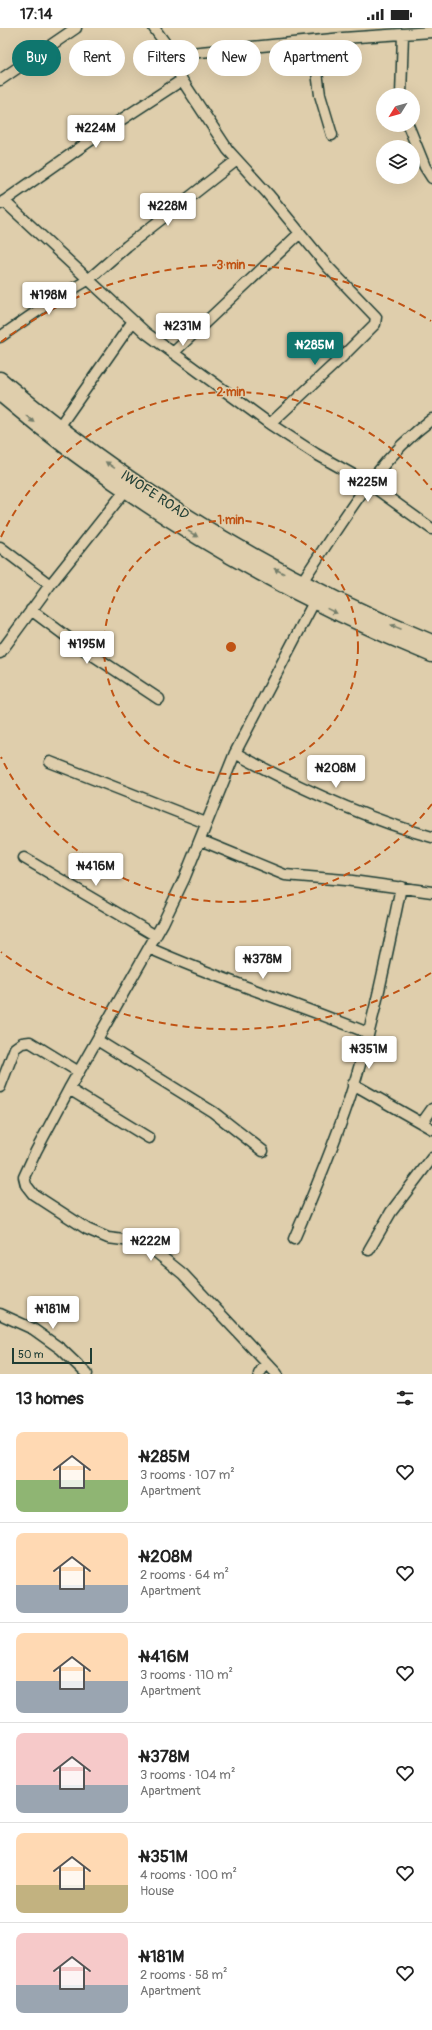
<!DOCTYPE html>
<meta charset="utf-8">
<style>
:root{--surface:#fff;--page:#f2f2f2;--text:#222;--muted:#767676;--line:#e0e0e0;--accent:#0f766e}
body{margin:0;font-family:Pangolin,sans-serif;background:var(--page);color:var(--text);height:100vh;display:flex;flex-direction:column;font-size:15px;white-space:nowrap}
*{box-sizing:border-box;margin:0}
p{font-size:13px;color:var(--muted)}
.icon{flex:none;width:22px;height:22px;fill:none;stroke:currentColor;stroke-width:2;stroke-linecap:round;stroke-linejoin:round}
.map{position:relative;height:1346px;overflow:hidden}
.side{display:flex;flex-direction:column;background:var(--surface);flex:1}
.side>*{flex:none}
.top-card{position:absolute;left:12px;top:12px;width:408px;height:36px;display:flex;gap:8px}
.needle{width:26px;rotate:233deg}
.controls{position:absolute;left:376px;top:60px;display:grid;gap:8px}
.controls a{display:grid;place-items:center;width:44px;height:44px;border-radius:50%;background:var(--surface);box-shadow:0 4px 16px #0002;font-size:20px}
.scale{position:absolute;left:12px;bottom:10px;width:80px;box-sizing:border-box;padding-left:4px;border:2px solid #1f3d34;border-top:0;font-size:11px;line-height:14px;white-space:nowrap;color:#1f3d34;-webkit-text-stroke:3px #dfceac;paint-order:stroke}
.price{position:absolute;translate:-50% -34px;padding:0 9px;border-radius:4px;background:#fff;color:#222;font-size:13px;line-height:26px;filter:drop-shadow(0 1px 2px #0008)}
.price::after{content:'';position:absolute;left:50%;top:24px;width:12px;height:9px;margin-left:-6px;background:inherit;clip-path:polygon(0 0,100% 0,50% 100%)}
.price.selected{background:var(--accent);color:#fff}
ul{padding:0;list-style:none}
li{display:flex;align-items:center;gap:12px;height:100px;padding:0 16px}
li+li{border-top:1px solid var(--line)}
li span{display:grid;place-items:center;flex:none;width:112px;height:80px;border-radius:8px;color:#555}
li>.icon{margin-inline-start:auto}
span .icon{width:48px;height:48px;fill:#fffc;stroke-width:1}
li b{font-size:17px}
h2{display:flex;justify-content:space-between;align-items:center;height:48px;padding:0 16px;font-size:17px}
.tag{padding:0 14px;border-radius:18px;background:var(--surface);box-shadow:0 4px 16px #0002;font-size:14px;line-height:36px}
.tag.selected{background:var(--accent);color:#fff}
.status{display:flex;justify-content:space-between;align-items:center;height:28px;padding:0 20px;background:var(--surface);direction:ltr}
.status svg{height:11px;fill:currentColor}
.map>svg:first-child{display:block}
</style>
<div class="status"><b>17:14</b><svg viewBox="0 0 49 12"><path d="M0 12V9h3v3zM5 12V6h3v6zM10 12V3h3v9zM15 12V0h3v12zM26 1h20v11H26zM47 4h2v5h-2z"/></svg></div>
<div class="map">
<svg width="432" height="1346" viewBox="0 0 432 1346">
<rect width="100%" height="100%" fill="#dfceac"/>
<filter id="ink" filterUnits="userSpaceOnUse"><feTurbulence type="fractalNoise" baseFrequency=".025" numOctaves="2"/><feDisplacementMap in="SourceGraphic" scale="8" xChannelSelector="R" yChannelSelector="G"/><feConvolveMatrix kernelMatrix="1 2 1 2 8 2 1 2 1" color-interpolation-filters="sRGB"/></filter>
<g filter="url(#ink)">
<g fill="none" stroke-linecap="round" stroke-linejoin="round">
<defs>
<path id="street" d="M154,0L165,15L182,52L228,122L268,166L328,239L376,289L375,296L343,328L270,396
M313,13L320,67L332,107
M170,27L343,10L432,4
M0,52L76,0
M401,67L403,6
M408,97L425,139L432,150
M4,173L146,305L270,396L316,426L368,455L432,501
M0,176L104,103L182,52
M0,309L52,273L88,252L127,218L237,132
M173,325L300,205
M59,399L133,293
M0,519L50,557
M301,555C340,498 375,433 432,391
M31,582L82,620L159,671
M0,625L50,557L125,463
M235,725C297,759 364,790 432,809
M50,734L206,795
M200,812L285,847L345,852L432,864
M24,830L156,908
M149,920C220,952 295,975 368,1005
M97,1012L213,1084L263,1123
M353,1056L432,1101
M0,1059L15,1020L22,1015L30,1014L79,1044
M69,1061L149,1110
M422,1095L432,1081
M294,1211C314,1165 333,1119 349,1072C372,1003 386,931 401,859
M369,1222L391,1184L432,1130
M0,1286L33,1301L61,1321L87,1346
M259,1346L266,1335
M277,1346L183,1246L152,1221L131,1213L108,1210L87,1201L33,1166L26,1157L24,1149L36,1123L69,1061L163,895L184,851L235,725L314,574"/>
<path id="secondary" d="M0,351C131,462 273,549 432,614
M0,366C129,476 276,563 432,627"/>
</defs>
<use href="#street" stroke="#1f3d34" stroke-width="13"/>
<use href="#secondary" stroke="#1f3d34" stroke-width="17"/>
<use href="#street" stroke="#dfceac" stroke-width="10"/>
<use href="#secondary" stroke="#dfceac" stroke-width="14"/>
</g>
<defs><path id="oneway-solid" d="M-6-.8H1V-3.2L6.5 0L1 3.2V.8H-6Z"/></defs>
<g fill="#757e6a">
<use href="#oneway-solid" transform="translate(30 391) rotate(39)"/>
<use href="#oneway-solid" transform="translate(110 437) rotate(-145)"/>
<use href="#oneway-solid" transform="translate(193 506) rotate(32)"/>
<use href="#oneway-solid" transform="translate(279 543) rotate(-153)"/>
<use href="#oneway-solid" transform="translate(332 583) rotate(26)"/>
<use href="#oneway-solid" transform="translate(396 599) rotate(-158)"/>
</g>
</g>
<g fill="none" stroke="#c05314" stroke-width="2" stroke-dasharray="7 5">
<circle cx="231" cy="619" r="127"/>
<path d="M432 776A255 255 0 0 1 1 729M1 509A255 255 0 0 1 432 462"/>
<path d="M431 945A382 382 0 0 1 1 924M1 314A382 382 0 0 1 431 293"/>
</g>
<g text-anchor="middle" dominant-baseline="central" stroke-width="3" stroke-linejoin="round" paint-order="stroke">
<g font-size="14" fill="#1f3d34" stroke="#dfceac">
<text transform="translate(155 467) rotate(33)">IWOFE ROAD</text>
</g>
</g>
<circle cx="231" cy="619" r="6" fill="#c05314" stroke="#dfceac" stroke-width="2"/>
<g font-size="12" text-anchor="middle" font-weight="bold" fill="#c05314" stroke="#dfceac" stroke-width="3" stroke-linejoin="round" paint-order="stroke">
<text x="231" y="241">3 min</text>
<text x="231" y="368">2 min</text>
<text x="231" y="496">1 min</text>
</g>
</svg>
<div class="controls">
<a><svg class="needle" viewBox="-14 -14 28 28"><path d="M0-13l5 13h-10z" fill="#e53935"/><path d="M0 13l5-13h-10z" fill="#767676"/></svg></a>
<a><svg class="icon" aria-label="layers" viewBox="0 0 24 24"><path d="M12 4l9 5-9 5-9-5zM3 14l9 5 9-5"/></svg></a>
</div>
<div class="scale">50 m</div>
<b class="price" style="left:96px;top:121px">₦224M</b>
<b class="price" style="left:168px;top:199px">₦228M</b>
<b class="price" style="left:49px;top:288px">₦198M</b>
<b class="price" style="left:183px;top:319px">₦231M</b>
<b class="price selected" style="left:315px;top:338px">₦285M</b>
<b class="price" style="left:368px;top:475px">₦225M</b>
<b class="price" style="left:87px;top:637px">₦195M</b>
<b class="price" style="left:336px;top:761px">₦208M</b>
<b class="price" style="left:96px;top:859px">₦416M</b>
<b class="price" style="left:263px;top:952px">₦378M</b>
<b class="price" style="left:369px;top:1042px">₦351M</b>
<b class="price" style="left:151px;top:1234px">₦222M</b>
<b class="price" style="left:53px;top:1302px">₦181M</b>
<div class="top-card">
<a class="tag selected">Buy</a>
<a class="tag">Rent</a>
<a class="tag">Filters</a>
<a class="tag">New</a>
<a class="tag">Apartment</a>
</div>
</div>
<section class="side">
<h2>13 homes<svg class="icon" aria-label="filters" viewBox="0 0 24 24"><path d="M4 7h16M4 17h16"/><circle cx="9" cy="7" r="2"/><circle cx="15" cy="17" r="2"/></svg></h2>
<ul>
<li><span style="background:linear-gradient(#ffd9b3 60%,#8fb573 0)"><svg class="icon" aria-label="home" viewBox="0 0 24 24"><path d="M3 11l9-7 9 7M6 9v11h12V9"/></svg></span><div><b>₦285M</b><p>3 rooms · 107 m²</p><p>Apartment</p></div><svg class="icon" aria-label="heart" viewBox="0 0 24 24"><path d="M12 20l-8-8c-3-5 5-10 8-4 3-6 11-1 8 4z"/></svg></li>
<li><span style="background:linear-gradient(#ffd9b3 65%,#9aa5b1 0)"><svg class="icon" aria-label="home" viewBox="0 0 24 24"><path d="M3 11l9-7 9 7M6 9v11h12V9"/></svg></span><div><b>₦208M</b><p>2 rooms · 64 m²</p><p>Apartment</p></div><svg class="icon" aria-label="heart" viewBox="0 0 24 24"><path d="M12 20l-8-8c-3-5 5-10 8-4 3-6 11-1 8 4z"/></svg></li>
<li><span style="background:linear-gradient(#ffd9b3 60%,#9aa5b1 0)"><svg class="icon" aria-label="home" viewBox="0 0 24 24"><path d="M3 11l9-7 9 7M6 9v11h12V9"/></svg></span><div><b>₦416M</b><p>3 rooms · 110 m²</p><p>Apartment</p></div><svg class="icon" aria-label="heart" viewBox="0 0 24 24"><path d="M12 20l-8-8c-3-5 5-10 8-4 3-6 11-1 8 4z"/></svg></li>
<li><span style="background:linear-gradient(#f6c9c9 65%,#9aa5b1 0)"><svg class="icon" aria-label="home" viewBox="0 0 24 24"><path d="M3 11l9-7 9 7M6 9v11h12V9"/></svg></span><div><b>₦378M</b><p>3 rooms · 104 m²</p><p>Apartment</p></div><svg class="icon" aria-label="heart" viewBox="0 0 24 24"><path d="M12 20l-8-8c-3-5 5-10 8-4 3-6 11-1 8 4z"/></svg></li>
<li><span style="background:linear-gradient(#ffd9b3 65%,#c2b280 0)"><svg class="icon" aria-label="home" viewBox="0 0 24 24"><path d="M3 11l9-7 9 7M6 9v11h12V9"/></svg></span><div><b>₦351M</b><p>4 rooms · 100 m²</p><p>House</p></div><svg class="icon" aria-label="heart" viewBox="0 0 24 24"><path d="M12 20l-8-8c-3-5 5-10 8-4 3-6 11-1 8 4z"/></svg></li>
<li><span style="background:linear-gradient(#f6c9c9 65%,#9aa5b1 0)"><svg class="icon" aria-label="home" viewBox="0 0 24 24"><path d="M3 11l9-7 9 7M6 9v11h12V9"/></svg></span><div><b>₦181M</b><p>2 rooms · 58 m²</p><p>Apartment</p></div><svg class="icon" aria-label="heart" viewBox="0 0 24 24"><path d="M12 20l-8-8c-3-5 5-10 8-4 3-6 11-1 8 4z"/></svg></li>
</ul>
</section>
